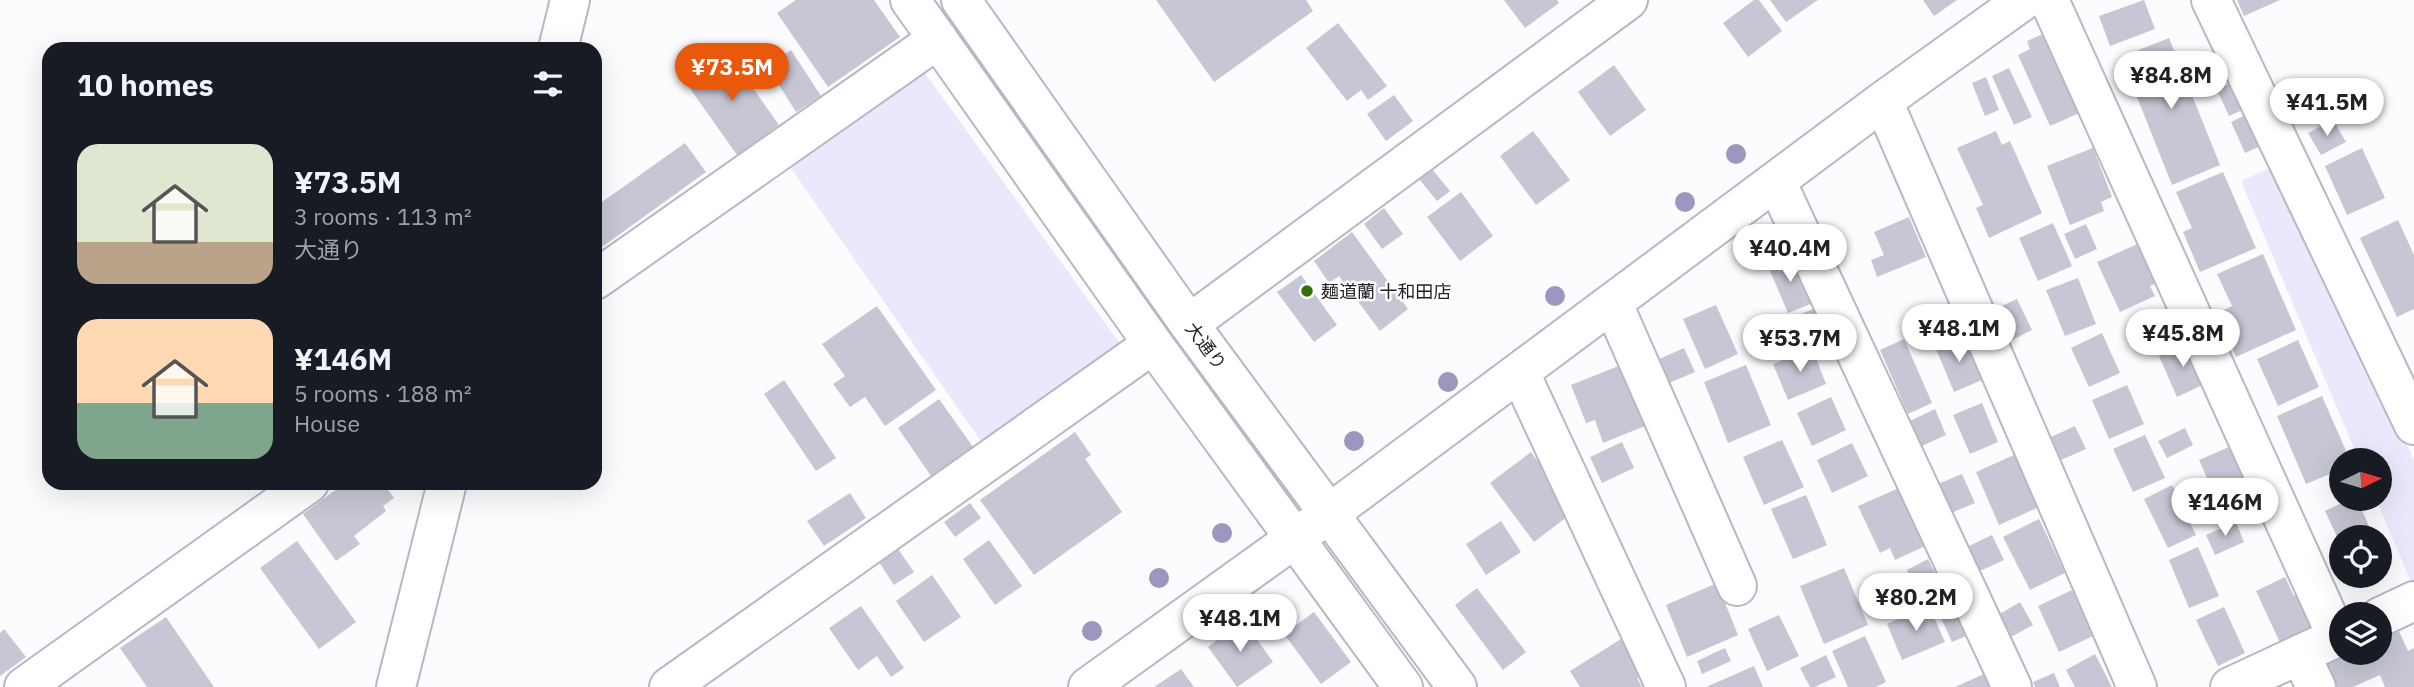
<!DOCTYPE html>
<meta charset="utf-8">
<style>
:root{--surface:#171b24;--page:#242831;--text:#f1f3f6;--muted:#9ea1a6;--accent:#ea580c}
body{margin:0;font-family:"IBM Plex Sans","Noto Sans JP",sans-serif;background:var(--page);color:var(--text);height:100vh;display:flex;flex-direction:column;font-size:26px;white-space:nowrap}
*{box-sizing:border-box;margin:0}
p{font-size:23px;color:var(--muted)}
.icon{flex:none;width:38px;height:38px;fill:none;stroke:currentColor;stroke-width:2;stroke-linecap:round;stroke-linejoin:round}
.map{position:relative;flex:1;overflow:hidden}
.panel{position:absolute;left:42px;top:42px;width:560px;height:448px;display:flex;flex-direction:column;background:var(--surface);border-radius:21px;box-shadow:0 7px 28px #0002}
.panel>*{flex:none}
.needle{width:46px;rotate:85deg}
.tools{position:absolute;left:2329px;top:448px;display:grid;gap:14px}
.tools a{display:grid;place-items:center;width:63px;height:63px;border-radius:50%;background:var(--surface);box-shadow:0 7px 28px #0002;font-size:35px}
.price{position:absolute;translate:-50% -60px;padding:0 16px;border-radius:24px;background:#fff;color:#222;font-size:23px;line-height:46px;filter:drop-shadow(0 2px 4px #0008)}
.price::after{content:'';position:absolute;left:50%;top:42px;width:21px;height:16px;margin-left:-10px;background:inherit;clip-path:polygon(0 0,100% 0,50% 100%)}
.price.selected{background:var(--accent);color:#fff}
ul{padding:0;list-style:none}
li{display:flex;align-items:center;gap:21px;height:175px;padding:0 35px}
li span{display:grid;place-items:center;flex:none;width:196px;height:140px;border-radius:21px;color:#555}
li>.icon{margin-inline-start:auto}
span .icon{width:84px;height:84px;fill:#fffc;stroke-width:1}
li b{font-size:30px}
h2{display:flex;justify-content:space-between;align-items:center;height:84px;padding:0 35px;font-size:30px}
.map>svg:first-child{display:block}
</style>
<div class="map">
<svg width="2414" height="687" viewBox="0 0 2414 687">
<rect width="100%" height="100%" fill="#fcfbfe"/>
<path fill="#eae8fc" d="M922,69L1120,344L985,447L788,164Z
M2277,165L2414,460V580L2411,582L2376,499H2380V460H2359L2241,181Z"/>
<path fill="#c7c6d4" d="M796,0H874L900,37L828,87L777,13Z
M1156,0H1306L1313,11L1214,82Z
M1504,0H1557L1559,3L1525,28Z
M1754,0H1759L1782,31L1748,57L1723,23Z
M1770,0H1818L1786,22Z
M1923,0H1957L1934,16Z
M2144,0L2155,29L2110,46L2099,16Z
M2237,0H2280L2244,16Z
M1338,23L1387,86L1368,100L1361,90L1347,101L1306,48Z
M2050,31L2086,110L2050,126L2018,55L2030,49L2027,41Z
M2169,38L2220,165L2172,185L2121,57Z
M726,50L779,125L737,155L684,80Z
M791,50L821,96L796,112L767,66Z
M1614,65L1646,110L1610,136L1578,92Z
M2009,68L2032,117L2014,125L1992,76Z
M1986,77L1999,110L1985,116L1972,83Z
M2236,80L2249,107L2229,116L2217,90Z
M1394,95L1413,121L1386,141L1367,114Z
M2252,112L2267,143L2245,153L2231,122Z
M2333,120L2346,142L2321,155L2308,133Z
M1533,131L1570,180L1536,205L1500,156Z
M1996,131L2002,145L2010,141L2042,213L1989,238L1976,208L1983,205L1957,148Z
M685,143L706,172L595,252V207Z
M2093,148L2112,197L2101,202L2104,211L2070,225L2047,166Z
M2362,148L2385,198L2347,215L2325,166Z
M1432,169L1450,191L1437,201L1419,179Z
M2223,172L2256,248L2200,272L2183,232L2192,228L2176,192Z
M1461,192L1493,236L1460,261L1427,217Z
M1384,208L1403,234L1382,249L1364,224Z
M1909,217L1926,257L1877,277L1871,260L1884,255L1874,232Z
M2398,220L2414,255V309L2397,317L2360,238Z
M2053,223L2072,266L2038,281L2019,238Z
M2086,224L2097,249L2075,259L2064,234Z
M1352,232L1408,309L1380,331L1339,276L1329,283L1314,261Z
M2142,242L2160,282L2150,286L2155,296L2120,312L2097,262Z
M2263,254L2296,330L2236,357L2217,313L2232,306L2217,274Z
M1793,256L1813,303L1788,313L1768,266Z
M1301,275L1337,325L1314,342L1277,292Z
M2078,278L2096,324L2065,336L2046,290Z
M2017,299L2032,330L2010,341L1995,309Z
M1716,305L1738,354L1705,369L1683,319Z
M877,306L936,390L885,426L865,397L850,407L833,384L845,376L822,344Z
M1815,308L1820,319L1783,335L1778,324Z
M2102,333L2120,373L2089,387L2071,348Z
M1964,337L1982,380L1954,392L1936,349Z
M1904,339L1932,403L1908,414L1880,350Z
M2298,340L2319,387L2278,406L2257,359Z
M2189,342L2207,383L2177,397L2159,356Z
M1684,348L1695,372L1667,384L1657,360Z
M1812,348L1826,384L1788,400L1773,364Z
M1621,365L1645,426L1603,443L1595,420L1586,423L1571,385Z
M1746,365L1771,425L1728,443L1704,382Z
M784,380L836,458L816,471L764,394Z
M2127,385L2144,424L2109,439L2092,400Z
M2322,396L2350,460H2342V469L2306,484L2277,416Z
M1831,397L1846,430L1812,446L1797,413Z
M939,399L973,447L931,476L898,428Z
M1982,403L1998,442L1970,454L1953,415Z
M1935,409L1946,435L1922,446L1910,421Z
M2075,426L2086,449L2061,460L2051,437Z
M2185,428L2193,445L2167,458L2158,441Z
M1075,432L1091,455L1085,459L1122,512L1034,575L980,500Z
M2145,435L2165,478L2133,492L2113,449Z
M1782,440L1804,487L1764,505L1743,457Z
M1622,442L1634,468L1602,483L1590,457Z
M1852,443L1868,476L1832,493L1817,460Z
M2238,443L2257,488L2219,505L2199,460Z
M1531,452L1570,504L1568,516L1534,542L1490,483Z
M2014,455L2037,508L1999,525L1976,472Z
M1962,474L1975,503L1951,513L1938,484Z
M345,483H383L394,498L383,506L386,511L354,536L360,544L336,561L303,514Z
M2172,485L2196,535L2168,548L2144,499Z
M1899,488L1925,546L1895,560L1890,548L1880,553L1858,506Z
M850,493L866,518L824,546L807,521Z
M1806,495L1827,545L1793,559L1771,509Z
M2350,499H2357L2373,535L2380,531L2389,550L2382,553L2386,561L2380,564V537H2342V547L2325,511Z
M970,503L981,518L955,537L944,522Z
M2039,519L2065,573L2030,590L2003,537Z
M1501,521L1521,552L1486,575L1466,544Z
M2236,522L2244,542L2215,555L2206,535Z
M1992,535L2004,560L1980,571L1969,546Z
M989,540L1022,586L995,605L963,559Z
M297,541L356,622L319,649L260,568Z
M2198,547L2219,596L2189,608L2169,560Z
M898,549L914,572L894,585L879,562Z
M1928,559L1940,583L1919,594L1907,570Z
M1844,568L1868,625L1824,644L1800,586Z
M932,575L961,617L924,642L896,601Z
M2285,577L2294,596L2300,592L2317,628L2281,645L2256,591Z
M1717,583L1738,635L1687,657L1666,605Z
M1477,588L1526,652L1503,670L1455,605Z
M2072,590L2093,636L2059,652L2038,606Z
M2020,602L2033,625L2011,637L1998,615Z
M861,606L904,668L891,677L877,656L858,670L829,628Z
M1929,606L1945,642L1902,660L1887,624Z
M2224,607L2245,653L2218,666L2196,620Z
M1960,609L1971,634L1952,642L1941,618Z
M1314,612L1351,662L1321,684L1284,634Z
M1779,615L1799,656L1767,671L1748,629Z
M166,617L214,687H147L120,648Z
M1243,620L1273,662L1237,687L1208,647Z
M2397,627L2408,651L2414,648V687H2385L2380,675L2353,687H2336L2324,660L2340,653H2380V634Z
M4,629L26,657L0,676V633Z
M1865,636L1886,682L1876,687H1848L1832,651Z
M1621,639L1643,674L1637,678L1642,687H1580L1570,671Z
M1725,648L1731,661L1702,674L1697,661Z
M2095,654L2112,687H2075L2066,670Z
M1826,655L1836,677L1815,687H1810L1800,668Z
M1754,666L1763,687H1706Z
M1181,669L1194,687H1154Z
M1986,673L1992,687H1955Z
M2054,673L2060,687H2035L2033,682Z"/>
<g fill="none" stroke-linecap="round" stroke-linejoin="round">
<defs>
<path id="minor" d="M910,0L1153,344L1403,687
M961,0L1189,324L1457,687
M2049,0L2337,637
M2211,0L2414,425
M558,49L570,0
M1883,101L2137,687
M1776,181L2012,687
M595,280L938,39
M1613,304L1737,586
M1189,324L1628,0
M1520,373L1666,687
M2380,617L2414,601
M2300,654L2316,687
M24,687L309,483
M396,687L447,483
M669,687L1153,344
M1088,687L1330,513L1883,101L2024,0
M2230,687L2342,635"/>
</defs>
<use href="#minor" stroke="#b8b7c5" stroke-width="42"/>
<use href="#minor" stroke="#fff" stroke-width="38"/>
</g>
<g fill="#9e96be">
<circle cx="1736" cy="154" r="10"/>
<circle cx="1685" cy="202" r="10"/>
<circle cx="1555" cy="296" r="10"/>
<circle cx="1448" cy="382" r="10"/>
<circle cx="1354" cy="441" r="10"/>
<circle cx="1222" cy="533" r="10"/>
<circle cx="1159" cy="578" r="10"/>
<circle cx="1092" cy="631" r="10"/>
</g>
<circle fill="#327003" stroke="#fff" stroke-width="2.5" cx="1307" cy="291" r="7"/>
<g text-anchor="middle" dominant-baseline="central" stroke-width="5" stroke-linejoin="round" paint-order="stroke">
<g font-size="18" fill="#1f1f24" stroke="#fff" text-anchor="start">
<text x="1321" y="291">麺道蘭 十和田店</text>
</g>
<g font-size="18" fill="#1f1f24" stroke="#fff">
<text transform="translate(1206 346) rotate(53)">大通り</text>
</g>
</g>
</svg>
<div class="tools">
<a><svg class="needle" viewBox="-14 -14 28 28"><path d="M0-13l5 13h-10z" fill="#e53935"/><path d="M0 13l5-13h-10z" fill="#9ea1a6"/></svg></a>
<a><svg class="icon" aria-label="locate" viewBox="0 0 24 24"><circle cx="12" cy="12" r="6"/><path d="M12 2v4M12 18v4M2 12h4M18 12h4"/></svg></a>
<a><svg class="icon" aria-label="layers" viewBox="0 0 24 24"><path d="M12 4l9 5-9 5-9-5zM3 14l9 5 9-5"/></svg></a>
</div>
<b class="price selected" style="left:732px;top:103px">¥73.5M</b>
<b class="price" style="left:2171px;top:111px">¥84.8M</b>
<b class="price" style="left:2327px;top:138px">¥41.5M</b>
<b class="price" style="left:1790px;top:284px">¥40.4M</b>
<b class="price" style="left:1959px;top:364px">¥48.1M</b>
<b class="price" style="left:2183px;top:369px">¥45.8M</b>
<b class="price" style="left:1800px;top:374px">¥53.7M</b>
<b class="price" style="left:2225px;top:538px">¥146M</b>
<b class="price" style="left:1916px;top:633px">¥80.2M</b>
<b class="price" style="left:1240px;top:654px">¥48.1M</b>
<section class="panel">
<h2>10 homes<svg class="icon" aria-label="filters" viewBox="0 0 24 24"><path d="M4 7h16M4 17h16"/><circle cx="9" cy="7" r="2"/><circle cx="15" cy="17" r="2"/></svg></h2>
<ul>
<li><span style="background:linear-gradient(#dfe7d0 70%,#b9a48a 0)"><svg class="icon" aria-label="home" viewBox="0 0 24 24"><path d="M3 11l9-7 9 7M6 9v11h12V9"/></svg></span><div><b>¥73.5M</b><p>3 rooms · 113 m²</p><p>大通り</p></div></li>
<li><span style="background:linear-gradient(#ffd9b3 60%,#7fa58c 0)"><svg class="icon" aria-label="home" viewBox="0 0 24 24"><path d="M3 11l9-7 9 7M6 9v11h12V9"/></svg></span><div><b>¥146M</b><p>5 rooms · 188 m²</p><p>House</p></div></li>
</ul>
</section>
</div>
